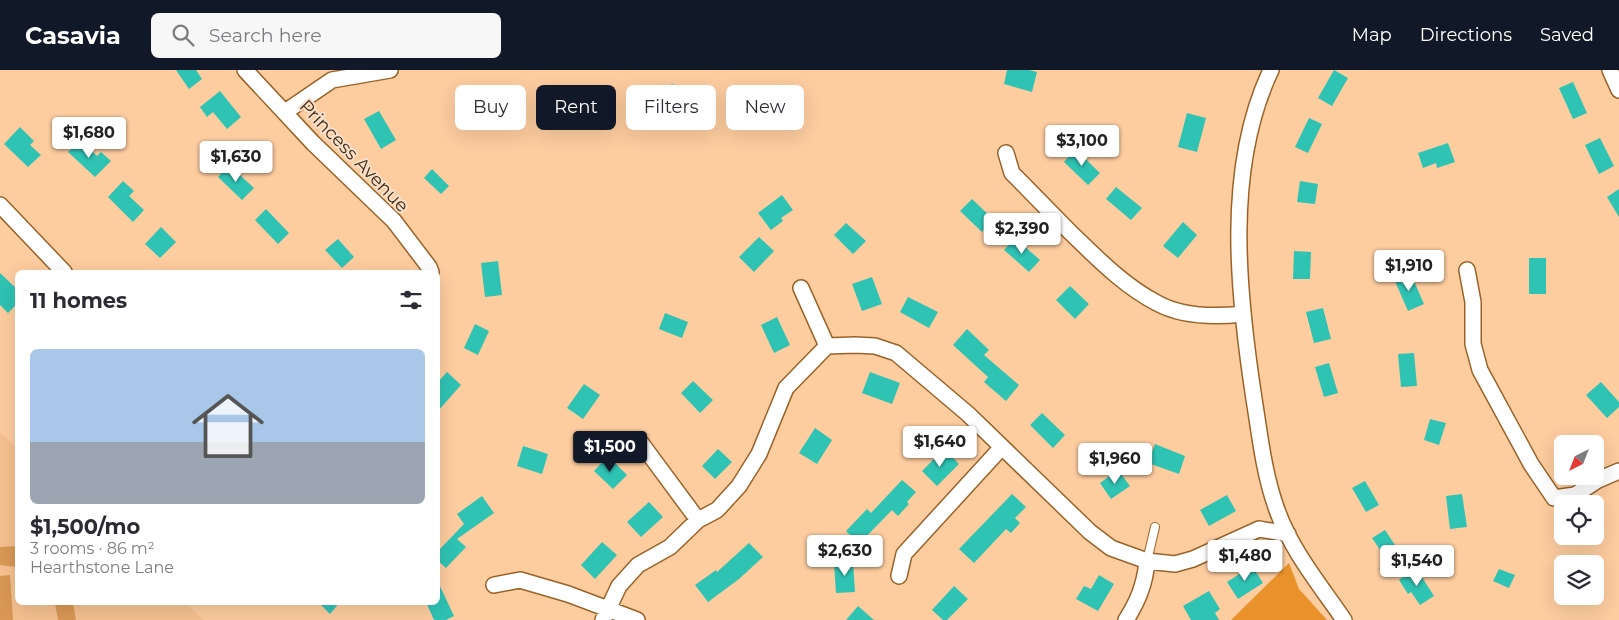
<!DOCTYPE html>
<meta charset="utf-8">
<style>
:root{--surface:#fff;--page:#f7f7f7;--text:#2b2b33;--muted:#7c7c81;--line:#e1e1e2;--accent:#111827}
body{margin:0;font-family:Montserrat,sans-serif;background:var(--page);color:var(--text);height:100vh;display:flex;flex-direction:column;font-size:19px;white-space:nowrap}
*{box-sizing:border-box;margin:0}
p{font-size:16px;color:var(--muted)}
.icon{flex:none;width:28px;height:28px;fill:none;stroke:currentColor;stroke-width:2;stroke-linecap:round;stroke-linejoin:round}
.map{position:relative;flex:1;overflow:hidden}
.panel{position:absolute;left:15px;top:200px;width:425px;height:335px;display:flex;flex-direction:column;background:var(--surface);border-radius:8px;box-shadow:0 5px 20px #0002}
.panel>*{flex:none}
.guide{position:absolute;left:455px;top:15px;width:475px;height:45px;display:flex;gap:10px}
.needle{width:32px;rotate:222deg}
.fabs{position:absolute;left:1554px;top:365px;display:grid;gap:10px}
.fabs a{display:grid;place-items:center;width:50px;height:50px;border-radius:8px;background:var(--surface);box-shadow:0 5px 20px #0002;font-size:25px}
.price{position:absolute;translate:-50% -42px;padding:0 11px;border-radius:5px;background:#fff;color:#222;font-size:16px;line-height:32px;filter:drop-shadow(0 1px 2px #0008)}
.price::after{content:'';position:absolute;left:50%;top:30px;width:15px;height:11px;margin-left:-8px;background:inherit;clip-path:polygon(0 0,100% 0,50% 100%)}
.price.active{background:var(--accent);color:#fff}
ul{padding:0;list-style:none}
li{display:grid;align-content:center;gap:10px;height:265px;padding:0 15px}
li+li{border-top:1px solid var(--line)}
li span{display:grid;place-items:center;height:155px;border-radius:8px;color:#555}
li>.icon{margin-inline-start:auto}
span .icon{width:90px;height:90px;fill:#fffc;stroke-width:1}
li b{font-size:21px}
h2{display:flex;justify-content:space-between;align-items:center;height:60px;padding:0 15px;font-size:21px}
.tag{padding:0 18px;border-radius:8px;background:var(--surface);box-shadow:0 5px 20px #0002;font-size:18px;line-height:45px}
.tag.active{background:var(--accent);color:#fff}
header{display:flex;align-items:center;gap:30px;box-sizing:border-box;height:70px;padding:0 25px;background:var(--accent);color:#fff}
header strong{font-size:24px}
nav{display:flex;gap:28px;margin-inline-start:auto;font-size:18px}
.search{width:350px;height:45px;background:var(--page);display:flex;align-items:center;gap:12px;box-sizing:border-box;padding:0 18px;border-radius:8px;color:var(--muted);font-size:19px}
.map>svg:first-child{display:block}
</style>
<header>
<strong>Casavia</strong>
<div class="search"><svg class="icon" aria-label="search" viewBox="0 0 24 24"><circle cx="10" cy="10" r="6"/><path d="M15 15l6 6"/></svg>Search here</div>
<nav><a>Map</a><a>Directions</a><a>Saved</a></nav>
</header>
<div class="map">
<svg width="1619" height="550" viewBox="0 0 1619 550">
<rect width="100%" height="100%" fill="#fdcc9f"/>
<path fill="#f6c18f" d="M0,362L17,378L18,532L185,533L204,550H0Z"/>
<path fill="#d99855" d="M17,476V497L0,495V477Z
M10,505L13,550H0V506Z
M55,533H73L76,550H58Z"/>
<path fill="#e9922b" d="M1289,493L1299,519L1327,550H1231Z"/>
<path fill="#2fc3b4" d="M176,0H196L202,9L189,19Z
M1007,0H1029L1037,2L1032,22L1004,14Z
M1334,0L1348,8L1332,36L1318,28Z
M1573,12L1587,43L1573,49L1559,18Z
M673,14L685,43L670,50L657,20Z
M220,21L241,47L227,59L213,42L207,47L200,37Z
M379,41L396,70L381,79L364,49Z
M1187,43L1206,48L1197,82L1178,77Z
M1309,48L1322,54L1308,83L1295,77Z
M20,57L34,71L30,75L41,85L28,97L4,74Z
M1600,68L1614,96L1599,104L1585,75Z
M80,70L97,86L101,82L111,91L95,107L68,82Z
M1448,73L1455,92L1437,98L1436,93L1423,98L1418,83Z
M1075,79L1100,103L1088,115L1064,92Z
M229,95L254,118L242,130L218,107Z
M432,99L449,116L441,124L424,108Z
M123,111L134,121L129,126L144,140L133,152L108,127Z
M1300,111L1318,114L1315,134L1297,132Z
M1116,117L1142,138L1131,150L1106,129Z
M1619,119V147L1607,127Z
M782,125L793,140L781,148L783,151L771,160L758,143Z
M972,129L994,150L982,162L960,141Z
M266,139L289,163L278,174L255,150Z
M1183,152L1197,165L1178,188L1163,176Z
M846,153L866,171L853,184L834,165Z
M161,157L176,172L160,188L145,174Z
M759,167L774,181L754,202L739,187Z
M1015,168L1040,190L1029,202L1004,180Z
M338,169L354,187L342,198L325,180Z
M1294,181L1311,182L1310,209H1293Z
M1529,188H1546V224H1529Z
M498,191L502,225L485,227L481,193Z
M1410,202L1424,234L1408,241L1394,209Z
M0,203L18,220V233L8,243L0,235Z
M872,207L882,234L862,241L852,214Z
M1070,216L1089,234L1075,249L1056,230Z
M908,227L938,242L929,258L900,242Z
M1323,238L1331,269L1314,273L1306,242Z
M665,243L688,252L682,268L659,259Z
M777,247L790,275L774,283L761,255Z
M475,254L489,261L478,285L464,278Z
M967,259L989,280L984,285L1019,315L1006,331L984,312L988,307L953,275Z
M1414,283L1417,316L1401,317L1398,284Z
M1329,293L1338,323L1324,327L1315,297Z
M447,302L461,315L438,341V312Z
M870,302L900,313L892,334L862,323Z
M693,311L713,330L700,343L681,323Z
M1601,312L1619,332V337L1607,348L1586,325Z
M584,314L600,325L583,349L567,338Z
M1042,343L1065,365L1053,378L1030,355Z
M1430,349L1446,353L1439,375L1424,370Z
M815,358L832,370L817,394L799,383Z
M1155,374L1185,386L1179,404L1148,393Z
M523,376L548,384L542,404L517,396Z
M718,379L732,392L715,409L702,396Z
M945,380L959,394L937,416L922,401L939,384L940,385Z
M608,386L627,405L613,419L594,401Z
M1118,400L1130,416L1111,429L1100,413Z
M902,410L916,422L907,432L909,434L898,446L892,440L859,474L846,461L867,439L871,443Z
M1365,411L1379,435L1366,442L1352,418Z
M1012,424L1026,437L1015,448L1020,453L1011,463L1006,459L974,493L959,479Z
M1462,424L1467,457L1450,459L1446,426Z
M1227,425L1236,441L1209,456L1200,440Z
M482,426L494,443L457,469L466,477L446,498L438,491V481L464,454L457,444Z
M649,432L663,447L641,467L627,452Z
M1385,460L1399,481L1387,490L1372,468Z
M602,472L617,485L595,509L581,495Z
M749,473L763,487L739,509L708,532L695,515L716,500L717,502Z
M853,491L855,522L836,523L834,493Z
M1252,496L1263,513L1238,529L1227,512Z
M1416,498L1434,526L1420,535L1411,522L1408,524L1399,510Z
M1499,499L1515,505L1509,518L1493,511Z
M1099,505L1114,514L1098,541L1076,529L1084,516L1091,519Z
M438,512L454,546L446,550H434L426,532H438Z
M954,516L968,529L947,550H943L932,540Z
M1209,521L1220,539L1215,543L1219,550H1191L1183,536Z
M318,532H340L330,544Z
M858,536L874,550H846Z"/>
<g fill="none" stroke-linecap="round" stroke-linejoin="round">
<defs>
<path id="service" d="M1147,491L1155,457"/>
<path id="minor" d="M245,0L313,73L394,151L429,197L431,202
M1271,0C1224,99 1238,224 1254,329C1260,366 1264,405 1277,440C1291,480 1320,515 1344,550
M1610,0L1619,20
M285,42L332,10L390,0
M1006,83L1012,103C1032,123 1051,143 1071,163C1097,188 1124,216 1157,233C1182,247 1215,247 1243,244
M0,135L64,202
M1467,200L1473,232V274L1480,300L1531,394L1554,428L1575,425L1598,410L1619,401
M801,218L827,276
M641,373L698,450
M899,506L904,484L1002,377
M494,515L520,510L568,524L637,550
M603,550L619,516L638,495L670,477L698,450L717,440L739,416L759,384L786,318L827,276L855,275L875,276L896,283L968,344L1090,462L1111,478L1147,491L1175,494L1193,489L1259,459L1288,464
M1126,550C1138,531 1145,514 1147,491"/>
</defs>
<use href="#service" stroke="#996328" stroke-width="10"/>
<use href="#minor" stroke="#996328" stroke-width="18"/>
<use href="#service" stroke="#fff" stroke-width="8"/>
<use href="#minor" stroke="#fff" stroke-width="15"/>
</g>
<g text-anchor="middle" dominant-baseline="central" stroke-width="4" stroke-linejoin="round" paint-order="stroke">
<g font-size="18" fill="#422a12" stroke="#f8dfc9">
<text transform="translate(354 86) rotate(46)">Princess Avenue</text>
</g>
</g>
</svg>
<div class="fabs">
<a><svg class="needle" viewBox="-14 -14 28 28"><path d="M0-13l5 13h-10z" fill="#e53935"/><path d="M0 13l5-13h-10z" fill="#7c7c81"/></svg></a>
<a><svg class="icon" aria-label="locate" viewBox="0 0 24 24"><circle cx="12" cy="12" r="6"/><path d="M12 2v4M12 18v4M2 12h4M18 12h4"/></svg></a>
<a><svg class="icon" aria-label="layers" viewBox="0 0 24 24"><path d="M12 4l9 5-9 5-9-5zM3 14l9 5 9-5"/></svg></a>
</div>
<b class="price" style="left:89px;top:89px">$1,680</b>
<b class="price" style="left:1082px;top:97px">$3,100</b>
<b class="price" style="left:236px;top:113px">$1,630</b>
<b class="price" style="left:1022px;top:185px">$2,390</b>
<b class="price" style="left:1409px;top:222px">$1,910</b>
<b class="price" style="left:940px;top:398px">$1,640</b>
<b class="price active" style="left:610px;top:403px">$1,500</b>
<b class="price" style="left:1115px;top:415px">$1,960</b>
<b class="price" style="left:845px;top:507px">$2,630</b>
<b class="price" style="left:1245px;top:512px">$1,480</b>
<b class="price" style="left:1417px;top:517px">$1,540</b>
<div class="guide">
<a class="tag">Buy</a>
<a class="tag active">Rent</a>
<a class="tag">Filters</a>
<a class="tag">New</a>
</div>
<section class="panel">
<h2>11 homes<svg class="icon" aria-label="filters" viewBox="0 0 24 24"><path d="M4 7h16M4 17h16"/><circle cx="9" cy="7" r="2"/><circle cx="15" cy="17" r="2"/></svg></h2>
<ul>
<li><span style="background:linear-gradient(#a9c7e8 60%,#9aa5b1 0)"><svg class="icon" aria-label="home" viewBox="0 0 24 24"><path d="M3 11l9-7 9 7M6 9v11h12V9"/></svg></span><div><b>$1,500/mo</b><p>3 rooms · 86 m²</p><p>Hearthstone Lane</p></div></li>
</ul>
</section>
</div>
